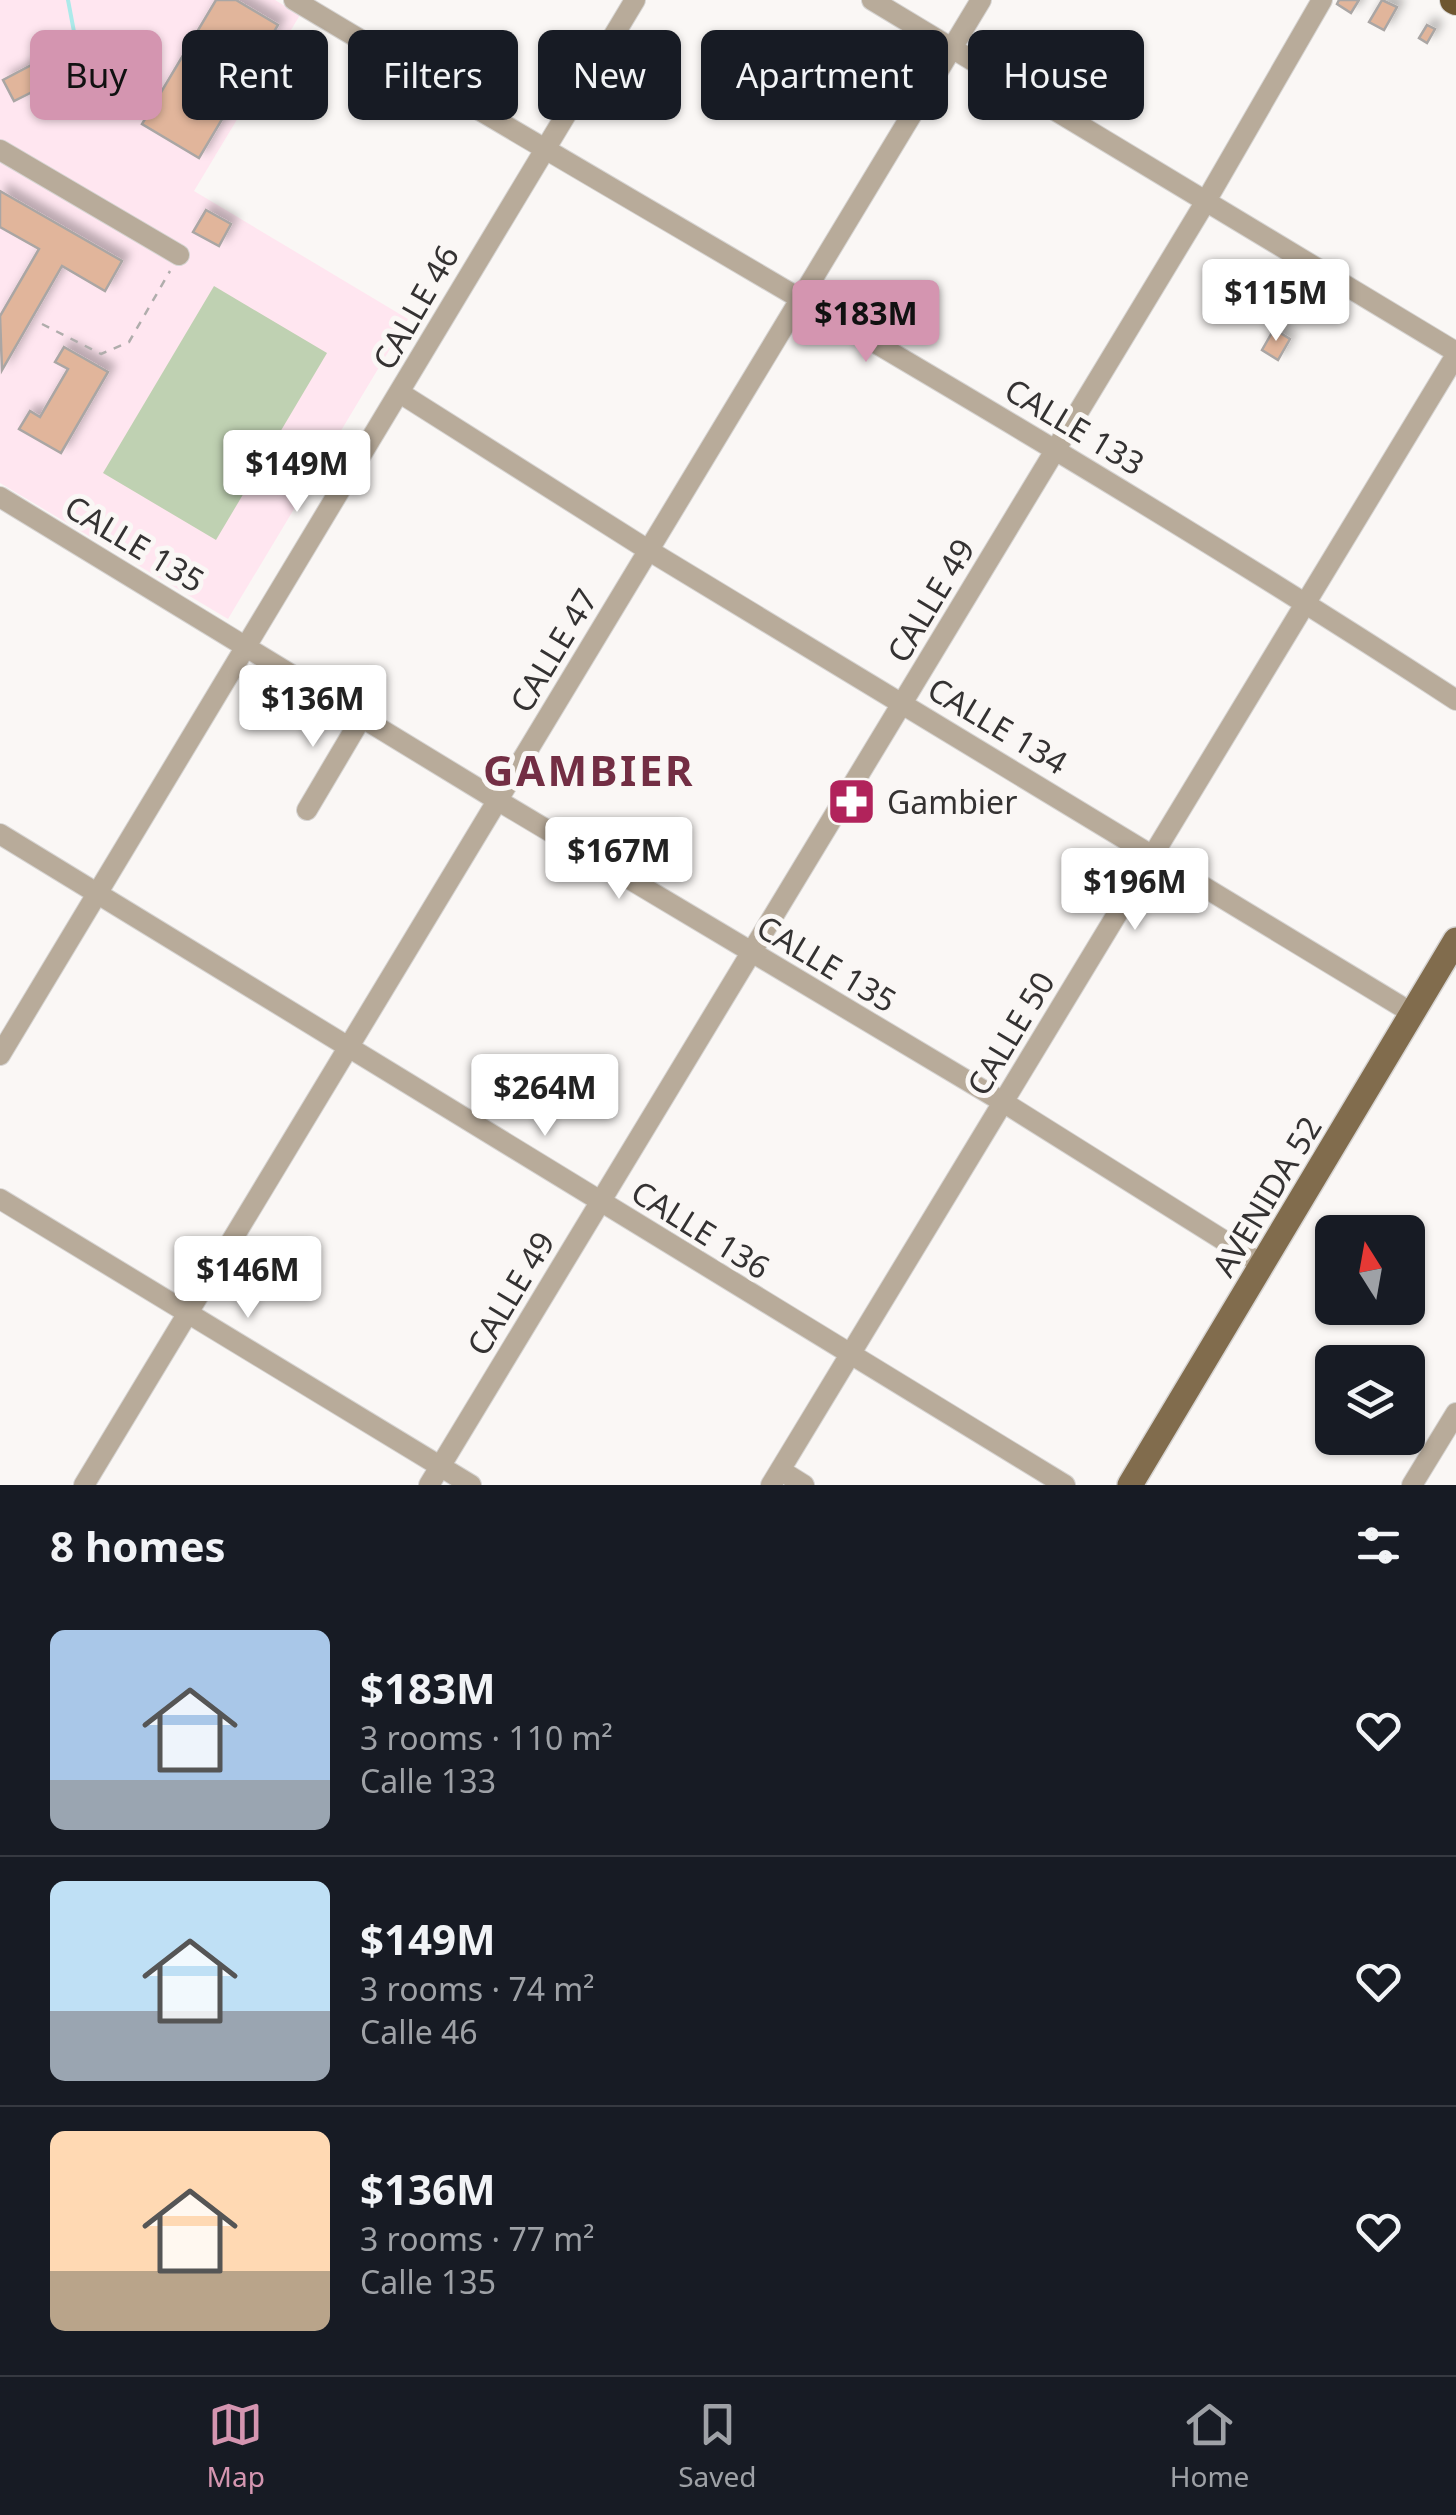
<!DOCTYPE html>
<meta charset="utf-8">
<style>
:root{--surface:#171b24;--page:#242831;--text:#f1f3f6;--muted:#9ea1a6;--line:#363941;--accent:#d495b0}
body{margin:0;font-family:"Noto Sans",sans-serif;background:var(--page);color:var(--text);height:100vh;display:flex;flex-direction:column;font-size:38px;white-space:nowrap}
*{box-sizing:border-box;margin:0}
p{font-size:32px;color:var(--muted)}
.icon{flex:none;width:55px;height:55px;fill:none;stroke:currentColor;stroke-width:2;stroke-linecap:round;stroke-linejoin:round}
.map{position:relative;height:1485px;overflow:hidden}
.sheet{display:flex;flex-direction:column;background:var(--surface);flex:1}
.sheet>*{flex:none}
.top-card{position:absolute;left:30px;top:30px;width:1398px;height:90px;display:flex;gap:20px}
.needle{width:65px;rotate:349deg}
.controls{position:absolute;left:1315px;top:1215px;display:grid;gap:20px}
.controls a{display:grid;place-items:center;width:110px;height:110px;border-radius:15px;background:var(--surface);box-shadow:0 2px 8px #0004;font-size:50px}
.price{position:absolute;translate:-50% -85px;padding:0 22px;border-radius:10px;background:#fff;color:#222;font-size:32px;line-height:65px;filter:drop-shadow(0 2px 5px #0008)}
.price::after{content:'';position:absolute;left:50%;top:60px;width:30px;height:22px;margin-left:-15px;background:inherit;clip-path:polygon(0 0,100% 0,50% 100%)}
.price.selected{background:var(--accent);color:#111}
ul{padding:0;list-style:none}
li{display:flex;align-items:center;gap:30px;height:250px;padding:0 50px}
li+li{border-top:2px solid var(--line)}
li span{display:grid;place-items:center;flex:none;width:280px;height:200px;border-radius:15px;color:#555}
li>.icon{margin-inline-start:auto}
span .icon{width:120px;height:120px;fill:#fffc;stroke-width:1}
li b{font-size:42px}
h2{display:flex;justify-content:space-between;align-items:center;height:120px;padding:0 50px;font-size:42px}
.chip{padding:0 35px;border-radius:15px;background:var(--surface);box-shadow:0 2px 8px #0004;font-size:35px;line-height:90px}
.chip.selected{background:var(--accent);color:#111}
.dock{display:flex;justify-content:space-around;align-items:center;height:140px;border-top:2px solid var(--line);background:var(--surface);font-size:28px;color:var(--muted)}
.dock a{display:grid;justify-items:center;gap:5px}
.dock .selected{color:var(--accent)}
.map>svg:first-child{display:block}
</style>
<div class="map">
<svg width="1456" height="1485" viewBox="0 0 1456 1485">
<defs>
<filter id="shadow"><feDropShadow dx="7" dy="-7" stdDeviation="5" flood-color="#0004"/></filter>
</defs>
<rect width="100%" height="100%" fill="#faf7f5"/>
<path fill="#ffe6f0" d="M0,0H275L300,15L194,191L408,319L228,619L0,483Z"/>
<path fill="#bfd1b2" d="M214,286L327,353L216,540L103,473Z"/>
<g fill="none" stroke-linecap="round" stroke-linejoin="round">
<path stroke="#aceaea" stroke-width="4" d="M68,0L88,106"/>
</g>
<path fill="#e1b59b" stroke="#aaa6a4" stroke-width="2.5" filter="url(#shadow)" d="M216,0H236L278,25L199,158L142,124Z
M1339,0H1359L1351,13L1337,4Z
M1382,0L1397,7L1384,30L1369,22Z
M1427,25L1435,29L1427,43L1419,38Z
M39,61L50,83L14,101L3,80Z
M0,191L122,261L105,291L62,266L2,370L0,316L39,249L0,227Z
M206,210L231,224L219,246L193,232Z
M1274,329L1290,339L1278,360L1262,350Z
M64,347L108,372L61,453L19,429L30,411L40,417L68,369L55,362Z"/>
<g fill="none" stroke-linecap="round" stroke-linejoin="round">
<defs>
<path id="minor" d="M294,0C682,233 1077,453 1456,700
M872,0L1456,352
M0,150L179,255
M400,393L648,550L1412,1013
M0,497L497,800L1003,1102L1263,1265
M307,810L362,717
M0,834L1065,1485
M0,1055L635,0
M0,1199L471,1485
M780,1470L804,1485
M84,1485L981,0
M429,1485L1206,201L1322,0
M771,1485L1456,355
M1412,1485L1456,1413"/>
<path id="major" d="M1130,1485L1456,940"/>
<path id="highway" d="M1454,0L1456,1"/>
</defs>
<use href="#minor" stroke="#d6d4d2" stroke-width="22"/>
<use href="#major" stroke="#d6d4d2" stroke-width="28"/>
<use href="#highway" stroke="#d6d4d2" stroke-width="30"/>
<path stroke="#b0adac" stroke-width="2.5" stroke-dasharray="8 8" stroke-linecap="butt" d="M42,324L101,354L129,342L170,271"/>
<use href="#minor" stroke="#b8ab9a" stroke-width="20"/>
<use href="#major" stroke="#816c4d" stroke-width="25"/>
<use href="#highway" stroke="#6e5630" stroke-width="28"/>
</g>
<defs>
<symbol id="pharmacy-square" viewBox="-11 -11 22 22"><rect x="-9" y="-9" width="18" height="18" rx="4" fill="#b1235b" stroke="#faf7f5"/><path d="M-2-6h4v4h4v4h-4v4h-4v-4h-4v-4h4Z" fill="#fff"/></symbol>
</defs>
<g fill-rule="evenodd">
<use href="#pharmacy-square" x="824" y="774" width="55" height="55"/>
</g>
<g text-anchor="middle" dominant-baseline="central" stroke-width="10" stroke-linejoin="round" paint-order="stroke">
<g font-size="32" fill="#343232" stroke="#faf7f5">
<text transform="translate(415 307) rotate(-60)">CALLE 46</text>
<text transform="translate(1075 426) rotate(31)">CALLE 133</text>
<text transform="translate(135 543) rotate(31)">CALLE 135</text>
<text transform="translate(930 600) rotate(-59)">CALLE 49</text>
<text transform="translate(553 650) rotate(-59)">CALLE 47</text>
<text transform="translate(998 725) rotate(31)">CALLE 134</text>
<text transform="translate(827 963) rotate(31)">CALLE 135</text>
<text transform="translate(1010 1033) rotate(-59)">CALLE 50</text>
<text transform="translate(1266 1196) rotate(-59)">AVENIDA 52</text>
<text transform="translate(701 1229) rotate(32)">CALLE 136</text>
<text transform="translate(510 1293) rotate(-59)">CALLE 49</text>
</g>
<g font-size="32" fill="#343232" stroke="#faf7f5" text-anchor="start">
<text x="887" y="801">Gambier</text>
</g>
<g font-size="42" font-weight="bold" letter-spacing="2.5" fill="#732e44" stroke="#faf7f5">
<text x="589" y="769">GAMBIER</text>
</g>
</g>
</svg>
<div class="controls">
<a><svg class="needle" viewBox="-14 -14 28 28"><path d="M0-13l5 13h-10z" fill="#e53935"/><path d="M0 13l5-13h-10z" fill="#9ea1a6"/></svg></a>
<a><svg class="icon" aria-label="layers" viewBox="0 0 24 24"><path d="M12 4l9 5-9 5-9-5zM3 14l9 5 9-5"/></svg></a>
</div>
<b class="price" style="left:1276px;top:344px">$115M</b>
<b class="price selected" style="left:866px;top:365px">$183M</b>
<b class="price" style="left:297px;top:515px">$149M</b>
<b class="price" style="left:313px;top:750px">$136M</b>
<b class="price" style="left:619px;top:902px">$167M</b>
<b class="price" style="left:1135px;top:933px">$196M</b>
<b class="price" style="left:545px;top:1139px">$264M</b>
<b class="price" style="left:248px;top:1321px">$146M</b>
<div class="top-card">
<a class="chip selected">Buy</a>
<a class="chip">Rent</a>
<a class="chip">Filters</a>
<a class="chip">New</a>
<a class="chip">Apartment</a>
<a class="chip">House</a>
</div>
</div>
<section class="sheet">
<h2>8 homes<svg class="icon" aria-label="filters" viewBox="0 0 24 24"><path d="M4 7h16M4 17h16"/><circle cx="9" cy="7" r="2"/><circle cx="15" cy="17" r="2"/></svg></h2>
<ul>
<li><span style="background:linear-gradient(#a9c7e8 75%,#9aa5b1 0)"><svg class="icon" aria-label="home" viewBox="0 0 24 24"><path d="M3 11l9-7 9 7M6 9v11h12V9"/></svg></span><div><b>$183M</b><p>3 rooms · 110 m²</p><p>Calle 133</p></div><svg class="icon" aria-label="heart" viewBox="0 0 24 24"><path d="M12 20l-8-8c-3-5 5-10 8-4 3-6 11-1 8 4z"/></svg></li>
<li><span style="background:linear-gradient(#bfe0f5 65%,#9aa5b1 0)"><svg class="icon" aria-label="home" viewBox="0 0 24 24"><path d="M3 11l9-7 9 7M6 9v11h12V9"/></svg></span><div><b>$149M</b><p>3 rooms · 74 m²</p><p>Calle 46</p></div><svg class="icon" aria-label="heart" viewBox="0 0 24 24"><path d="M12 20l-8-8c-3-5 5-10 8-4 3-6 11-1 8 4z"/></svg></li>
<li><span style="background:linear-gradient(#ffd9b3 70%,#b9a48a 0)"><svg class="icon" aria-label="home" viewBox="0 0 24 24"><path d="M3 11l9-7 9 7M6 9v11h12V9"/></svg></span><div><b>$136M</b><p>3 rooms · 77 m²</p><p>Calle 135</p></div><svg class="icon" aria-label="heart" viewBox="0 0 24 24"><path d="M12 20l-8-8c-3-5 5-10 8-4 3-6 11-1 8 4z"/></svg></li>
</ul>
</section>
<nav class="dock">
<a class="selected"><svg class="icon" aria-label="map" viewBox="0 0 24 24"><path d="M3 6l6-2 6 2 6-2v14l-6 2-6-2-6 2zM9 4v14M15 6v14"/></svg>Map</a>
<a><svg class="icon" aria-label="saved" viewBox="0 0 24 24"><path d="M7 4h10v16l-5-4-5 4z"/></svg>Saved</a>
<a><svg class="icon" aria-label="home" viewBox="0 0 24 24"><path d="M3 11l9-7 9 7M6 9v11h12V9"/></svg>Home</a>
</nav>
